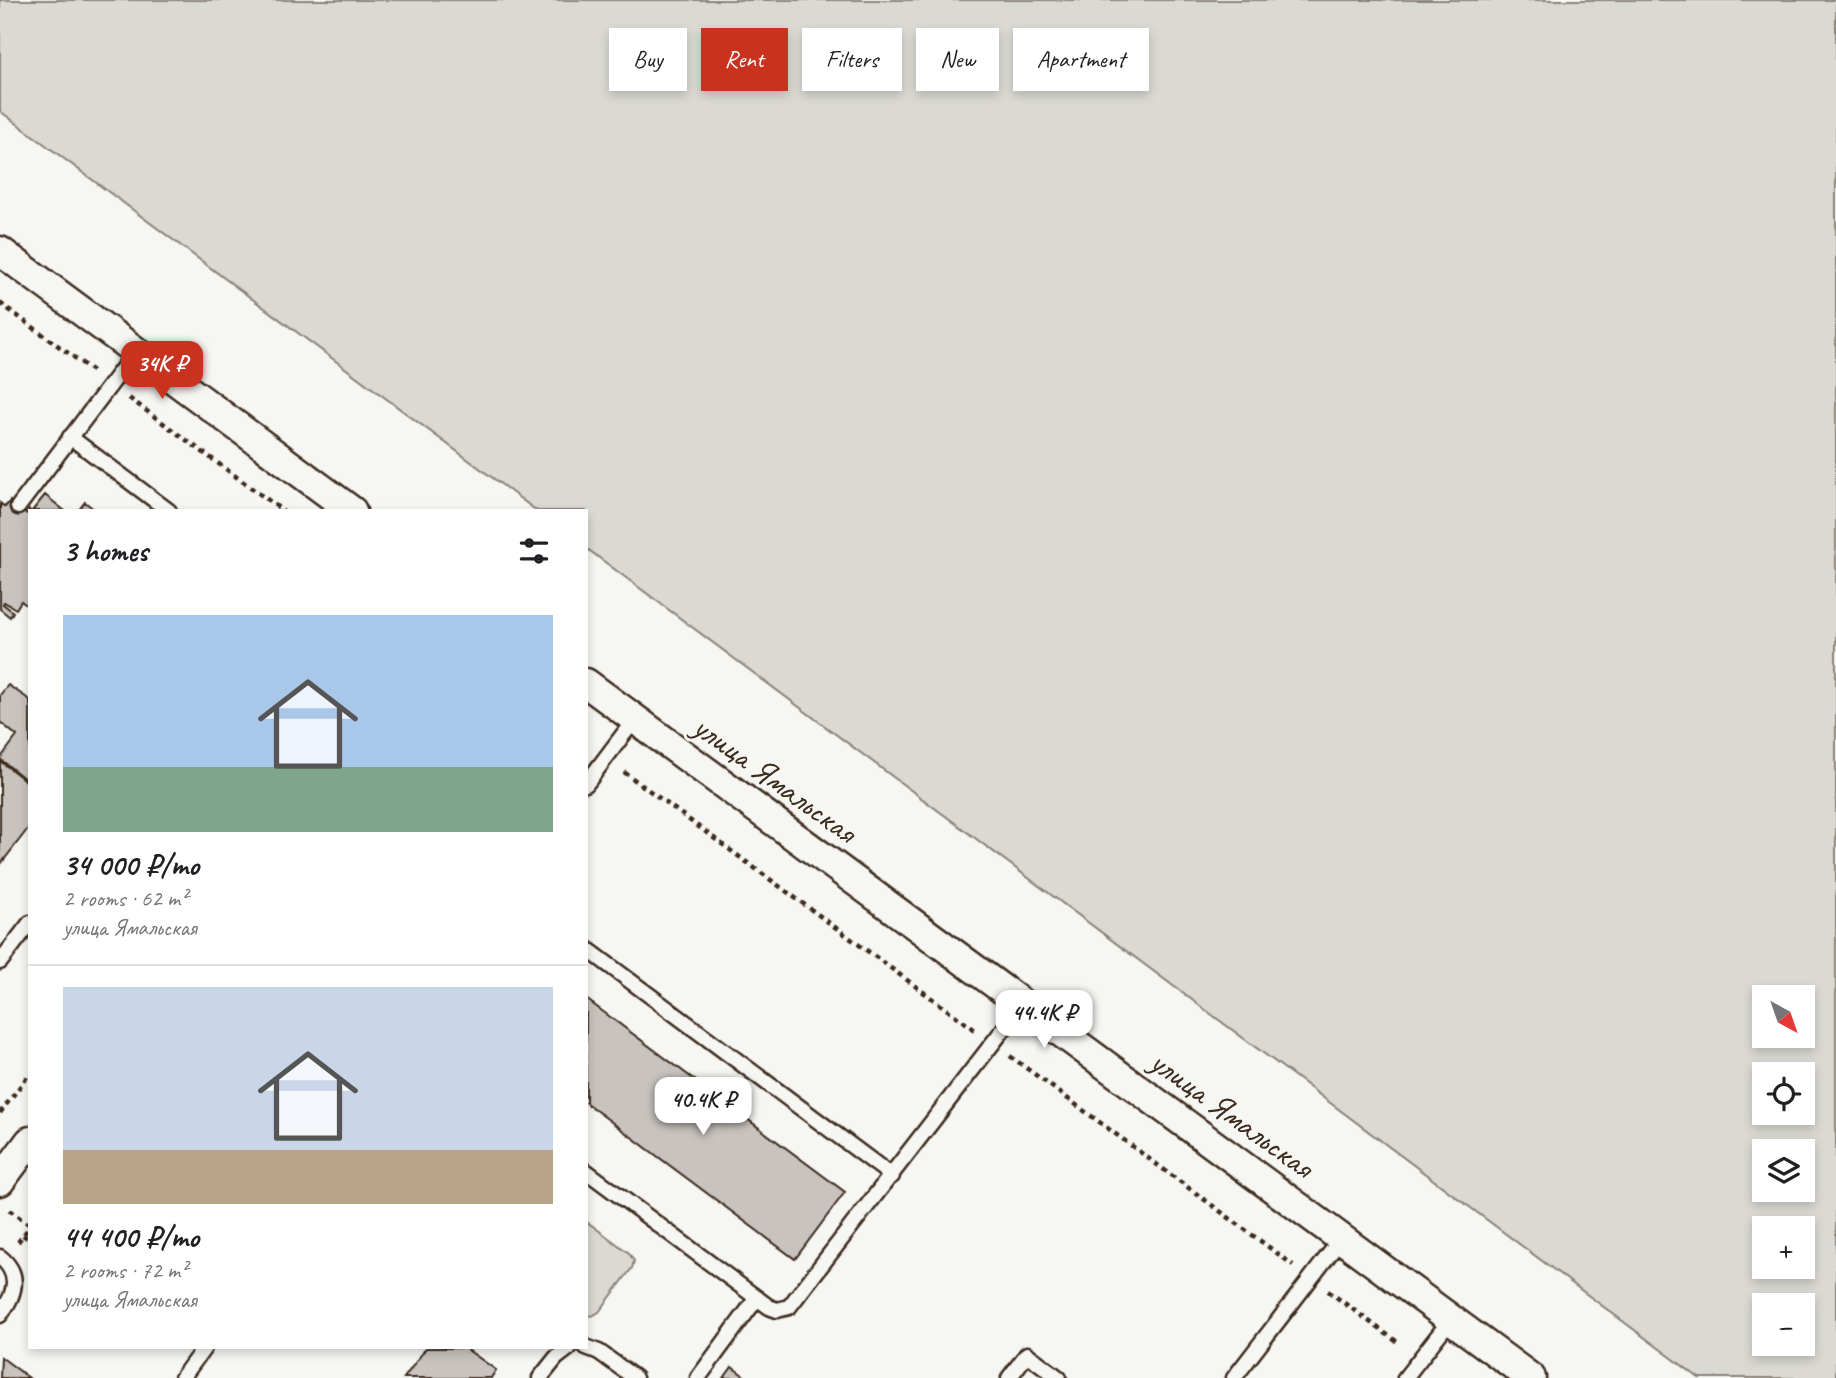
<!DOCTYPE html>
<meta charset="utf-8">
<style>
:root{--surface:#fff;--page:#f2f2f2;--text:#202124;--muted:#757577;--line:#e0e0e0;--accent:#c8321e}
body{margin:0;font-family:Caveat,sans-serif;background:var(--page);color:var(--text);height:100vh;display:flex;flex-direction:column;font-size:26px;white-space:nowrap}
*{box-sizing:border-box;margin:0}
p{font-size:23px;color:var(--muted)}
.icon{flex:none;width:38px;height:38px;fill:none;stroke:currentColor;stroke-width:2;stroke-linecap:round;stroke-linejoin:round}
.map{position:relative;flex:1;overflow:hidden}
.side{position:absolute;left:28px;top:509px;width:560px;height:840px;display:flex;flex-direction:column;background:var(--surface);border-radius:0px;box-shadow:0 4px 10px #0003}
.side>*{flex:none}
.hud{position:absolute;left:609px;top:28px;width:665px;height:63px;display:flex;gap:14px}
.needle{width:46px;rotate:140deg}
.fabs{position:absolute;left:1752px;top:985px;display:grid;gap:14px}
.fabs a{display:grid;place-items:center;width:63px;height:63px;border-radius:0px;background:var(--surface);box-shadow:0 4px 10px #0003;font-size:35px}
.price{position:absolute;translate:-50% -60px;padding:0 16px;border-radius:14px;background:#fff;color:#222;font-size:23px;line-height:46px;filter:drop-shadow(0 2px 4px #0008)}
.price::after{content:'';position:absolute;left:50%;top:42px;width:21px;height:16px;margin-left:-10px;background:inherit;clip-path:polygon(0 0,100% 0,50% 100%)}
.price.on{background:var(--accent);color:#fff}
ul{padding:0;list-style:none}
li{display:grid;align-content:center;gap:14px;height:371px;padding:0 35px}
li+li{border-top:2px solid var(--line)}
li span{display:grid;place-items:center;height:217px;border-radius:0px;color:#555}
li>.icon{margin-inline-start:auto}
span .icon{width:126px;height:126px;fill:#fffc;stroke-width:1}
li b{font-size:30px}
h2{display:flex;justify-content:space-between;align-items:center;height:84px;padding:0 35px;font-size:30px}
.tag{padding:0 24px;border-radius:0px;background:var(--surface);box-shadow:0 4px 10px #0003;font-size:24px;line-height:63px}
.tag.on{background:var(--accent);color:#fff}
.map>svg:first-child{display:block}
</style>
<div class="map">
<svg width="1836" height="1378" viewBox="0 0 1836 1378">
<rect width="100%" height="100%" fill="#f6f6f2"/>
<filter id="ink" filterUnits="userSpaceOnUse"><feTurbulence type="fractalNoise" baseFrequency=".0143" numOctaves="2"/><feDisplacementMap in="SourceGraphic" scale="14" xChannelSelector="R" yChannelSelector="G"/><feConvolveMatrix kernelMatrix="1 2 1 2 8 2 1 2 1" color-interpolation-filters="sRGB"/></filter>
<g filter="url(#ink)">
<path fill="#dad9d3" stroke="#8a8278" stroke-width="2" fill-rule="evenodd" d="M0,0H1836V1378H1699L586,548V511H537L0,111ZM1764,998H1802V1036H1764ZM1764,1074H1802V1113H1764ZM1764,1152H1802V1190H1764ZM1764,1228H1802V1267H1764ZM1764,1306H1802V1344H1764Z
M586,1221L629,1253L634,1261L632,1268L599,1312L592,1316L586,1315Z"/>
<path fill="#c8c3be" stroke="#3b2a1e" stroke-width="2" d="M45,495L65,511H32Z
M10,501L27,514L29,510L30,511V608L21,601L16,609L4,602L3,604L13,612L10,617L0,609V503L5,507Z
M85,502L96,511H78Z
M8,685L30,700V783L0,759L17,736L0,722V695Z
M0,761L30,784V826L0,865Z
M586,999L845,1192L795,1259L586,1103Z
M426,1348H465L496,1370L491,1378H404Z
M1,1357L29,1378H0Z
M732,1367L747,1378H724Z"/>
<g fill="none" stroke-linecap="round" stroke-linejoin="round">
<defs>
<path id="service" d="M70,437L169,511
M18,507L136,351
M586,784L635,719
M586,948L892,1176
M0,962L30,923
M586,1171L769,1307L777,1310L789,1307L1023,1004
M0,1257C22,1275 15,1295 0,1315
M586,1347L599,1352L635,1378
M182,1378L204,1348
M540,1378L556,1358L569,1348
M698,1378L757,1298
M1009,1378L1027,1354L1059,1378
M1234,1378L1341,1239
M1405,1378L1451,1319"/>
<path id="minor" d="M0,251L352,511
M586,683L1531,1378
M0,1181L30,1141"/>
</defs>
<use href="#service" stroke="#3b2a1e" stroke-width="19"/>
<use href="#minor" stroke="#3b2a1e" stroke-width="33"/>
<path stroke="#3b2a1e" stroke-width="4.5" stroke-dasharray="5 5" stroke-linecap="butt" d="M0,303L94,372
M129,398L283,511
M624,772L975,1030
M1010,1056L1293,1265
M0,1113L30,1073
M9,1210L30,1225
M23,1235L30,1240
M18,1242L30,1226
M1328,1291L1400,1344"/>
<use href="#service" stroke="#f6f6f2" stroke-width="14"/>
<use href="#minor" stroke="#f6f6f2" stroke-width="28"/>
</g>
</g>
<g text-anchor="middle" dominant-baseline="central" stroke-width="6" stroke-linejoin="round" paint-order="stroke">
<g font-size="33" fill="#3b2a1e" stroke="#f6f6f2">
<text transform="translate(775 779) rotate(36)">улица Ямальская</text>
<text transform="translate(1232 1114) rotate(36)">улица Ямальская</text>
</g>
</g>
</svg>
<div class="fabs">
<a><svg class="needle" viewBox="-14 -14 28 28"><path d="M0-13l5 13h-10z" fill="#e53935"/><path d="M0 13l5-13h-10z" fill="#757577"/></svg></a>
<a><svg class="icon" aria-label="locate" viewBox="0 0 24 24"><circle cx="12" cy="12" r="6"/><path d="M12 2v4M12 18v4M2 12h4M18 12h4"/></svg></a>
<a><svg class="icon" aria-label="layers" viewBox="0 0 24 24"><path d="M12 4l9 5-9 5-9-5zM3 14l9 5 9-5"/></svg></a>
<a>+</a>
<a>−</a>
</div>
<b class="price on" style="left:162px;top:401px">34K ₽</b>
<b class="price" style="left:1044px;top:1050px">44.4K ₽</b>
<b class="price" style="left:703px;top:1137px">40.4K ₽</b>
<div class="hud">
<a class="tag">Buy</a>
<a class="tag on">Rent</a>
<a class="tag">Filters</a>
<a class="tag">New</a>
<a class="tag">Apartment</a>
</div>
<section class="side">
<h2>3 homes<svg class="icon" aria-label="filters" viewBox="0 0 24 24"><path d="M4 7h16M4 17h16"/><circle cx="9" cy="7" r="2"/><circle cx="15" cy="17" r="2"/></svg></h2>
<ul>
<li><span style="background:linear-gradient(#a9c7e8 70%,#7fa58c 0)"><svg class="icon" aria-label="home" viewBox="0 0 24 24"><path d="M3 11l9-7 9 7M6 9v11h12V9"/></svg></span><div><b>34 000 ₽/mo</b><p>2 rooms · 62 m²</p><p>улица Ямальская</p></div></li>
<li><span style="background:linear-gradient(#c9d6e8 75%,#b9a48a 0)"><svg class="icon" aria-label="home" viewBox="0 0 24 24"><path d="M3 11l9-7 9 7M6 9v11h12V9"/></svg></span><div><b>44 400 ₽/mo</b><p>2 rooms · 72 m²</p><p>улица Ямальская</p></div></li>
</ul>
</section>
</div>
